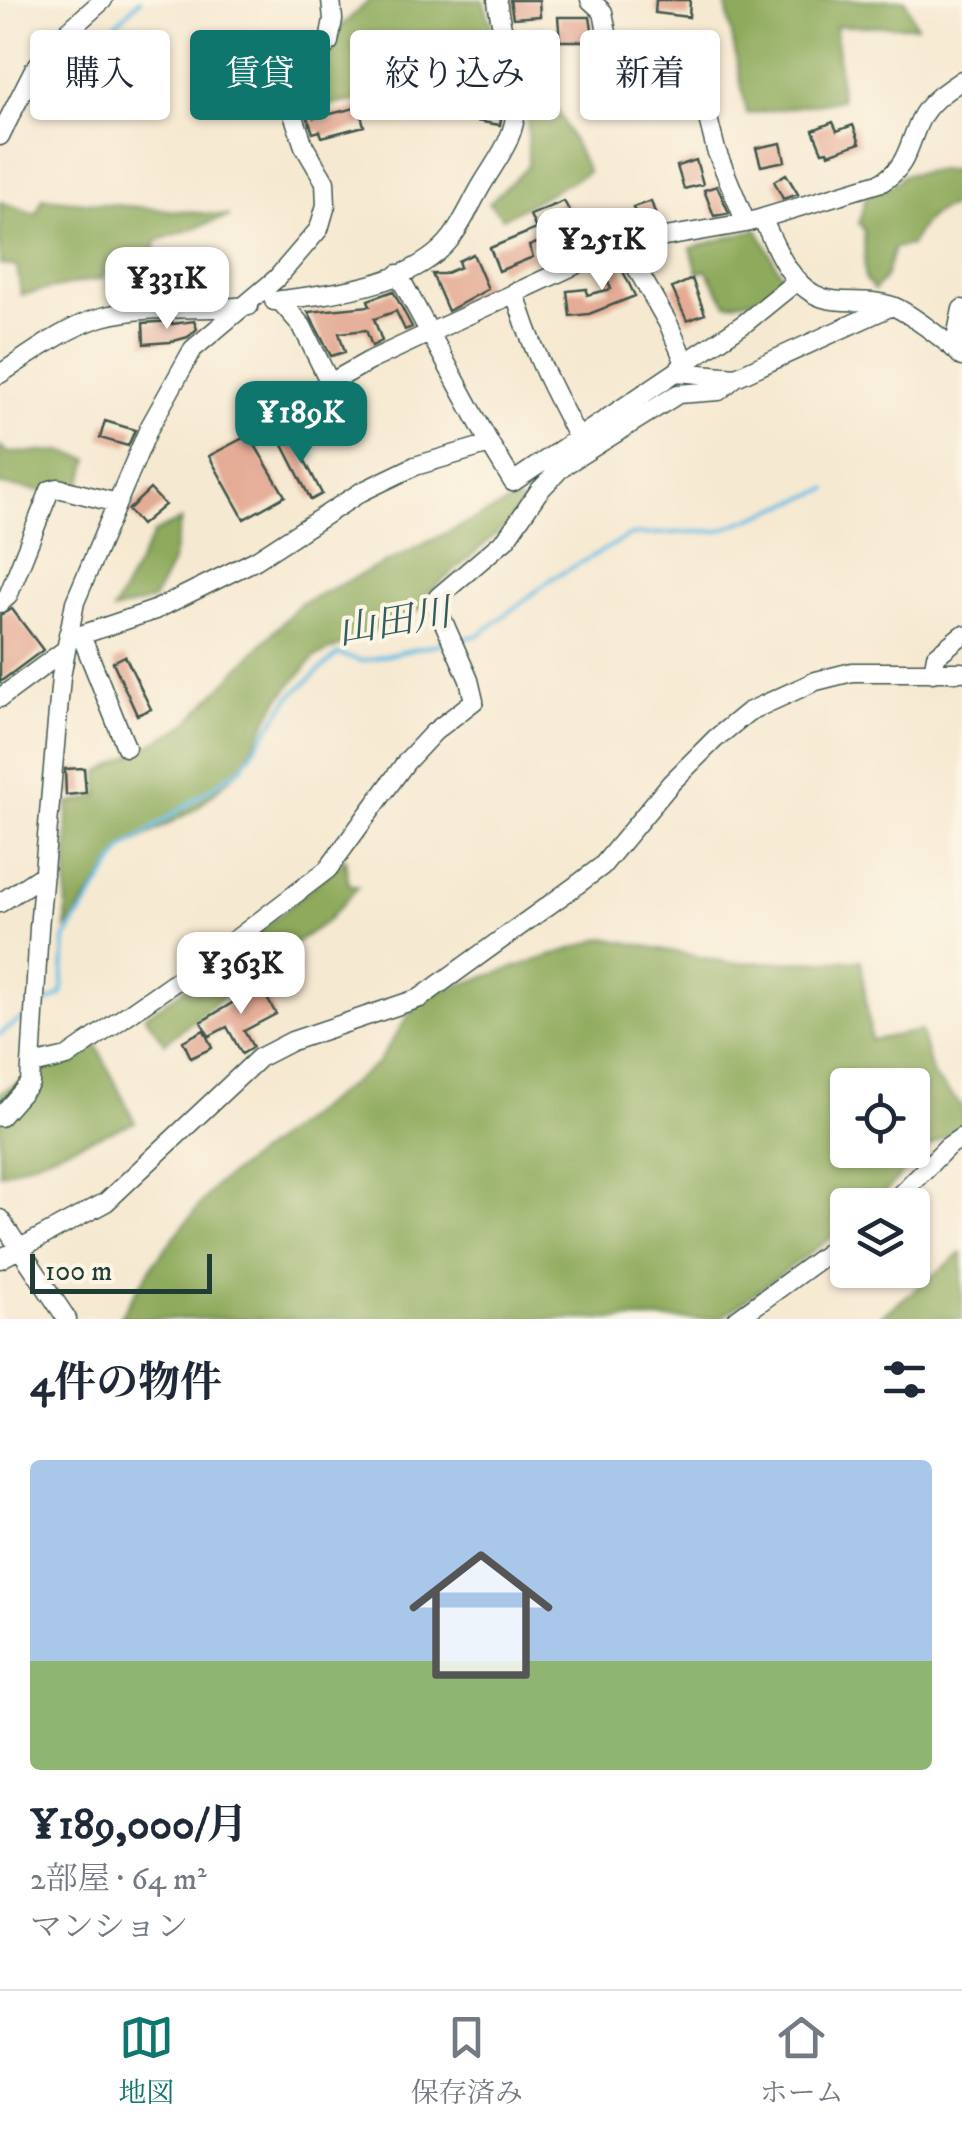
<!DOCTYPE html>
<html lang="ja">
<meta charset="utf-8">
<style>
:root{--surface:#fff;--page:#f6f6f7;--text:#1f2937;--muted:#747a83;--line:#e0e1e3;--accent:#0f766e}
body{margin:0;font-family:"IM FELL DW Pica","Noto Serif JP",serif;background:var(--page);color:var(--text);height:100vh;display:flex;flex-direction:column;font-size:38px;white-space:nowrap}
*{box-sizing:border-box;margin:0}
p{font-size:32px;color:var(--muted)}
.icon{flex:none;width:55px;height:55px;fill:none;stroke:currentColor;stroke-width:2;stroke-linecap:round;stroke-linejoin:round}
.map{position:relative;height:1319px;overflow:hidden}
.details{display:flex;flex-direction:column;background:var(--surface);flex:1}
.details>*{flex:none}
.top-card{position:absolute;left:30px;top:30px;width:902px;height:90px;display:flex;gap:20px}
.tools{position:absolute;left:830px;top:1068px;display:grid;gap:20px}
.tools a{display:grid;place-items:center;width:100px;height:100px;border-radius:10px;background:var(--surface);box-shadow:0 2px 8px #0004;font-size:50px}
.scale{position:absolute;left:30px;bottom:25px;width:182px;box-sizing:border-box;padding-left:10px;border:5px solid #1f3d34;border-top:0;font-size:28px;line-height:35px;white-space:nowrap;color:#1f3d34;-webkit-text-stroke:8px #fcf5e5;paint-order:stroke}
.price{position:absolute;translate:-50% -85px;padding:0 22px;border-radius:20px;background:#fff;color:#222;font-size:32px;line-height:65px;filter:drop-shadow(0 2px 5px #0008)}
.price::after{content:'';position:absolute;left:50%;top:60px;width:30px;height:22px;margin-left:-15px;background:inherit;clip-path:polygon(0 0,100% 0,50% 100%)}
.price.active{background:var(--accent);color:#fff}
ul{padding:0;list-style:none}
li{display:grid;align-content:center;gap:20px;height:530px;padding:0 30px}
li span{display:grid;place-items:center;height:310px;border-radius:10px;color:#555}
li>.icon{margin-inline-start:auto}
span .icon{width:180px;height:180px;fill:#fffc;stroke-width:1}
li b{font-size:42px}
h2{display:flex;justify-content:space-between;align-items:center;height:120px;padding:0 30px;font-size:42px}
.pill{padding:0 35px;border-radius:10px;background:var(--surface);box-shadow:0 2px 8px #0004;font-size:35px;line-height:90px}
.pill.active{background:var(--accent);color:#fff}
.menu{display:flex;justify-content:space-around;align-items:center;height:140px;border-top:2px solid var(--line);background:var(--surface);font-size:28px;color:var(--muted)}
.menu a{display:grid;justify-items:center;gap:5px}
.menu .active{color:var(--accent)}
.map>svg:first-child{display:block}
</style>
<div class="map">
<svg width="962" height="1319" viewBox="0 0 962 1319">
<rect width="100%" height="100%" fill="#fcf5e5"/>
<filter id="ink" filterUnits="userSpaceOnUse"><feTurbulence type="fractalNoise" baseFrequency=".01" numOctaves="2"/><feDisplacementMap in="SourceGraphic" scale="20" xChannelSelector="R" yChannelSelector="G"/><feConvolveMatrix kernelMatrix="1 2 1 2 8 2 1 2 1" color-interpolation-filters="sRGB"/></filter>
<filter id="wash" filterUnits="userSpaceOnUse"><feTurbulence type="fractalNoise" baseFrequency=".0048" numOctaves="4" result="noise"/><feDisplacementMap in="SourceGraphic" scale="40" xChannelSelector="R" yChannelSelector="G"/><feGaussianBlur stdDeviation="2.25" result="paint"/><feColorMatrix in="noise" values="0 0 0 0 0 0 0 0 0 0 0 0 0 0 0 0 0 1.4 0 .05"/><feComposite in="paint" operator="in"/></filter>
<g filter="url(#wash)">
<rect width="100%" height="100%" fill="#f6e9d1"/>
<path fill="#8eaa5c" stroke="#567448" stroke-width="2.5" fill-rule="evenodd" d="M370,0H483L492,26L505,99L479,93L467,116L417,113L407,55L386,54L383,87L362,100L302,109L301,86L340,27Z
M725,0H905L917,26H836L841,100L747,114Z
M528,105L558,111L588,172L503,218L489,203L528,166Z
M938,170H962V205C935,207 922,221 911,245L894,248L885,278L874,290L865,278L864,230L859,223L866,196L890,187L904,175Z
M43,198L230,216L156,241L153,262L107,263L103,278L21,295L17,267L0,264V202L36,214Z
M757,229L784,279L767,296L727,304L706,270L698,273L691,248Z
M0,446L9,453L61,451L89,459L80,487L41,491L0,485Z
M515,500L528,506L423,598L428,606L315,657L279,699L242,767L197,808L123,849L66,929L68,804L99,796V773L184,726L300,604Z
M181,520L172,563L153,600L113,611L154,533Z
M345,859L349,884L358,887L326,922L259,968L165,1043L145,1016L229,958Z
M605,938L731,963L861,960L871,1040L921,1031L933,1076L962,1106V1126L927,1148L873,1205H848L847,1226L719,1319H118L156,1260L216,1185L377,1064L420,998ZM848,1085H912V1150H848Z
M96,1044L135,1122L0,1174V1093Z
M962,1253V1319H877Z"/>
<g fill="none" stroke-linecap="round" stroke-linejoin="round">
<path stroke="#69bee5" stroke-width="4" d="M50,62L60,54L115,25L140,0
M9,135L28,100
M457,640L479,635L553,578L631,535L718,531L828,489
M39,1007L62,994L65,939L123,849L242,767L291,696L338,654L362,661L447,642
M0,1034L27,1015"/>
</g>
<g id="blocks">
<path fill="#e4ab95" d="M510,0H539L540,16L513,18Z
M656,0H690L689,17L655,13Z
M558,17H590L594,41H560Z
M541,36L543,59L523,61L517,38Z
M597,58L628,66L627,82L596,80Z
M390,59H403V95H408L409,117L378,114V95H390Z
M479,104L503,108L500,125L476,121Z
M359,107L364,126L322,137L320,131L313,133L306,113L312,112L314,118Z
M833,122L837,131L853,125L860,143L829,154L828,151L822,152L813,130Z
M781,143L785,161L761,166L756,148Z
M696,160L703,184L684,189L677,166Z
M786,174L798,194L783,199L774,181Z
M717,186L729,213L714,216L704,190Z
M564,201L578,227L529,246L533,257L499,271L490,248L536,229L530,215Z
M651,201L659,225L640,229L633,207Z
M606,216L608,223L619,220L623,233L595,242L589,221Z
M473,254L488,289L448,311L432,274H444L460,267L458,261Z
M618,261L635,296L589,314L570,316L567,291L587,289V295L611,289L601,267Z
M692,279L705,314L687,321L672,288Z
M393,291L412,327L405,330L396,311L374,319L382,341L372,346L366,330L339,333L345,352L331,356L308,312L370,306L368,300Z
M172,321V324L194,321L197,329L188,337L170,342L144,344L143,323Z
M105,421L135,430L128,446L100,438Z
M291,433L322,494L311,500L280,439Z
M249,435L285,496L244,519L209,456Z
M150,489L165,505L141,525L128,510Z
M12,609L43,650L0,682V615Z
M125,656L151,709L137,715L113,662Z
M84,768L86,793L66,795L65,769Z
M260,986L276,1014L244,1031L253,1047L242,1054L227,1027L209,1036L201,1022Z
M204,1030L212,1048L191,1058L183,1041Z"/>
</g>
</g>
<g filter="url(#ink)">
<use href="#blocks" fill-opacity="0" stroke="#3f574c" stroke-width="2.5"/>
<g fill="none" stroke-linecap="round" stroke-linejoin="round">
<defs>
<path id="minor" d="M590,0L603,12L609,43L617,52L694,63L716,150L746,223
M0,136L33,71L56,42L103,0
M762,219C772,237 779,259 792,274C823,316 855,293 892,306C907,311 952,345 962,357
M624,246L669,325L685,363L676,372
M398,274L490,444
M515,292C529,344 553,390 578,438
M274,301C331,293 414,287 452,237C464,221 472,201 483,183C498,158 515,138 516,107C517,72 501,35 497,0
M280,301L302,326L330,383L369,361L601,253L631,243L746,223L882,182C908,166 908,145 920,120C929,101 946,91 962,80
M954,347L962,309
M685,363L745,323L798,280
M0,374C33,353 64,328 102,317C148,304 201,311 249,306
M0,603L8,596L50,490L58,488L117,503
M68,634L81,635L155,610L256,560L361,492L415,466L490,444L513,482L676,372L736,377
M81,635L126,747
M933,673L936,656L962,635
M0,698L65,650
M0,903L44,874
M32,1065L67,1057L239,937L328,869L406,762L434,732L474,701L469,680L437,607L438,597L506,539L539,491L563,466L678,394L719,391L736,377L892,306
M0,1117L30,1083L39,928L61,677L75,602L149,428L193,349L277,278L319,229L326,205L325,182L304,146L293,114L295,85L329,42L333,19L331,0
M890,1205L947,1147L962,1137
M0,1219L67,1319
M0,1259L106,1202L259,1058L292,1041L420,998L574,887L602,866L671,783L715,739L748,712L816,681L852,672H962
M737,1319L848,1238"/>
</defs>
<use href="#minor" stroke="#3f574c" stroke-width="21"/>
<use href="#minor" stroke="#fff" stroke-width="18"/>
</g>
</g>
<g text-anchor="middle" dominant-baseline="central" stroke-width="8" stroke-linejoin="round" paint-order="stroke">
<g font-size="38" font-style="italic" fill="#325d60" stroke="#fcf5e5">
<text transform="translate(394 623) rotate(-10)">山田川</text>
</g>
</g>
</svg>
<div class="tools">
<a><svg class="icon" aria-label="locate" viewBox="0 0 24 24"><circle cx="12" cy="12" r="6"/><path d="M12 2v4M12 18v4M2 12h4M18 12h4"/></svg></a>
<a><svg class="icon" aria-label="layers" viewBox="0 0 24 24"><path d="M12 4l9 5-9 5-9-5zM3 14l9 5 9-5"/></svg></a>
</div>
<div class="scale">100 m</div>
<b class="price" style="left:602px;top:293px">¥251K</b>
<b class="price" style="left:167px;top:332px">¥331K</b>
<b class="price active" style="left:301px;top:466px">¥189K</b>
<b class="price" style="left:241px;top:1017px">¥363K</b>
<div class="top-card">
<a class="pill">購入</a>
<a class="pill active">賃貸</a>
<a class="pill">絞り込み</a>
<a class="pill">新着</a>
</div>
</div>
<section class="details">
<h2>4件の物件<svg class="icon" aria-label="filters" viewBox="0 0 24 24"><path d="M4 7h16M4 17h16"/><circle cx="9" cy="7" r="2"/><circle cx="15" cy="17" r="2"/></svg></h2>
<ul>
<li><span style="background:linear-gradient(#a9c7e8 65%,#8fb573 0)"><svg class="icon" aria-label="home" viewBox="0 0 24 24"><path d="M3 11l9-7 9 7M6 9v11h12V9"/></svg></span><div><b>¥189,000/月</b><p>2部屋 · 64 m²</p><p>マンション</p></div></li>
</ul>
</section>
<nav class="menu">
<a class="active"><svg class="icon" aria-label="map" viewBox="0 0 24 24"><path d="M3 6l6-2 6 2 6-2v14l-6 2-6-2-6 2zM9 4v14M15 6v14"/></svg>地図</a>
<a><svg class="icon" aria-label="saved" viewBox="0 0 24 24"><path d="M7 4h10v16l-5-4-5 4z"/></svg>保存済み</a>
<a><svg class="icon" aria-label="home" viewBox="0 0 24 24"><path d="M3 11l9-7 9 7M6 9v11h12V9"/></svg>ホーム</a>
</nav>
